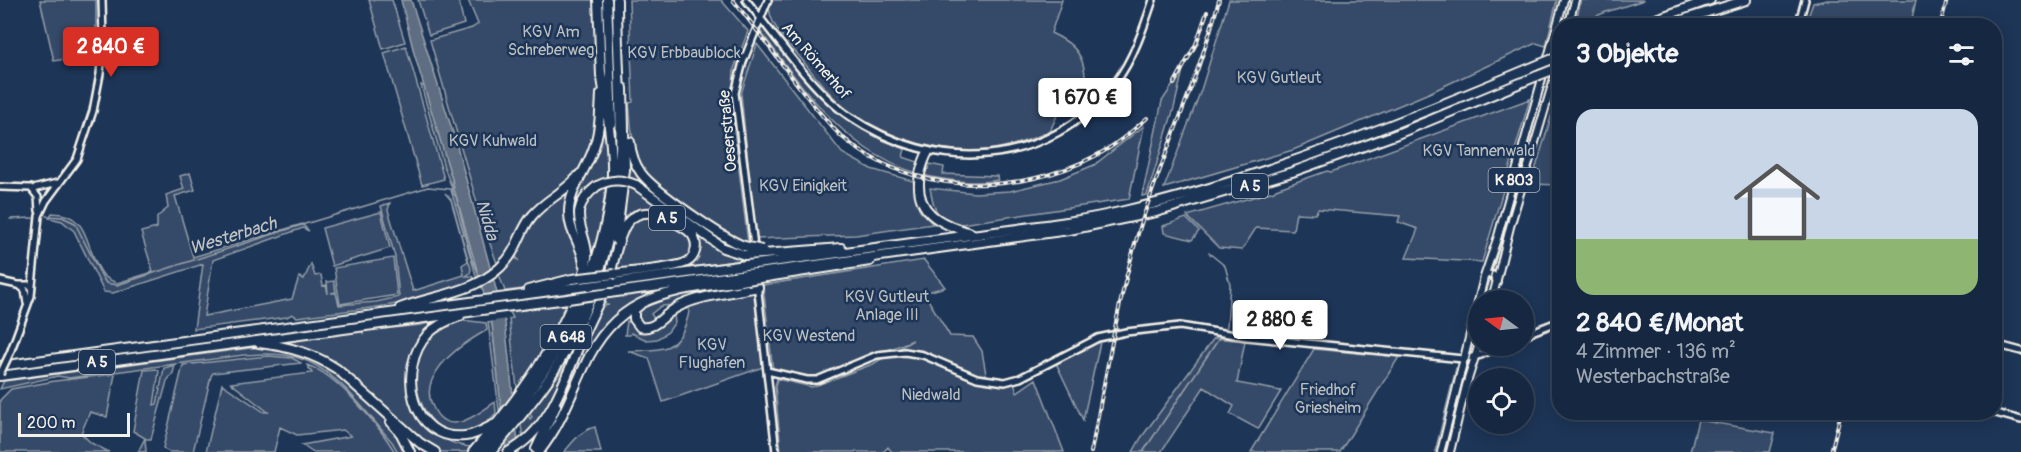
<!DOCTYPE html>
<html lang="de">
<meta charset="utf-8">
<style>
:root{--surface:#162841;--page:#23344c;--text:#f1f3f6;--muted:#9ea6b1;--line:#35445a;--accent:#d93025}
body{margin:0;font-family:Pangolin,sans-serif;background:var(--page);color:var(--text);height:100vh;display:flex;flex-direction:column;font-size:22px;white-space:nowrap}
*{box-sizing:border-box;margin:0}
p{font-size:20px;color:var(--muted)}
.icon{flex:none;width:33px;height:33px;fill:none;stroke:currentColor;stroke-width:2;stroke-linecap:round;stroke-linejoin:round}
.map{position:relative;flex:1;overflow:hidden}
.panel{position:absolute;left:1552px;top:18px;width:450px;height:402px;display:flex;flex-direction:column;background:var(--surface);border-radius:24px;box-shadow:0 3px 15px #0003,0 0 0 2px var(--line)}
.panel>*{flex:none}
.needle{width:39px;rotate:285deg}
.controls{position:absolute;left:1468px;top:290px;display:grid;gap:12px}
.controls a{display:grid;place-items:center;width:66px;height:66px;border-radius:50%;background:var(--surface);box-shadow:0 3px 15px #0003,0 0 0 2px var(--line);font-size:30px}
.scale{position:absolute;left:18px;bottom:15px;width:112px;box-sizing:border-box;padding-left:6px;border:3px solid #f4f1e8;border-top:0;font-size:16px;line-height:21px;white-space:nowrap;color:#f4f1e8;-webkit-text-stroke:4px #1d3557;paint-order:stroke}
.price{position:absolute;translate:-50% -51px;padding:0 14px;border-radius:6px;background:#fff;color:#222;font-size:20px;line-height:39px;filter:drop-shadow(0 2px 3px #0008)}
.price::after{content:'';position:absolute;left:50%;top:36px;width:18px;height:14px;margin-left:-9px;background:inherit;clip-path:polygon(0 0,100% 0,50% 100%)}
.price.current{background:var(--accent);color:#fff}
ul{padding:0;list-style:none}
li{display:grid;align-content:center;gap:12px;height:318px;padding:0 24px}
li+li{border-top:2px solid var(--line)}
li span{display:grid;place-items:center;height:186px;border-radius:18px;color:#555}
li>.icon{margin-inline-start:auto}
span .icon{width:108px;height:108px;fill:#fffc;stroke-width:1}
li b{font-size:26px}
h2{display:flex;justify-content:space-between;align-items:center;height:72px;padding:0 24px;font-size:26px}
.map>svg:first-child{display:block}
</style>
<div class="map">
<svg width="2021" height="452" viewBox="0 0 2021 452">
<rect width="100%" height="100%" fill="#1d3557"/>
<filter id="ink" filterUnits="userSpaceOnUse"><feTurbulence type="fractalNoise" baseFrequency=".0167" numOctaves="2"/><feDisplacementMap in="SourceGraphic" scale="12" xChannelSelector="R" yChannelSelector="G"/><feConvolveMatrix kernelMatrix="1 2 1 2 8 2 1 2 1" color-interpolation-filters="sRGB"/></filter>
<g filter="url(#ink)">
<path fill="#354a67" stroke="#949ea8" stroke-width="1.5" d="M40,0H96V54L54,61Z
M369,0H392L405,42L383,49Z
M418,0H458L464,24L429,35Z
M468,0H595C597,50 610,130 578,172C568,186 551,192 539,204C524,221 513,247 498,266L484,227L430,40L472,28L478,24Z
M629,0H721L748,31L734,69L732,112L748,243L732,239L650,178C631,159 632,129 629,103L633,102Z
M770,0H1062L1051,33C1068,41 1080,49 1084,68C1085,74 1086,78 1084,83L1060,109L1050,131C998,155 958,157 904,139C882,131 861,121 843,106C826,92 812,72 798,55C785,39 765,21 770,0Z
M1229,0H1557L1546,46L1536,43L1429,93L1293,150L1164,188L1201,90Z
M1581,0H1644L1606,12L1575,25Z
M1828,0H1916L1911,23L1807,20L1813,3Z
M763,28L851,123L905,149L903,157L918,162V167L928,169L929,164L944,167L943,174L997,176L998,180C980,184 961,182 943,179C856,166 810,98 761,32L760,29Z
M757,44L842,153L871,169L913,181L920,211L933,224L856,235L756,239L741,94Z
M406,46L444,179L422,185L384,53Z
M1183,70L1174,108L1147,195L1142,196L1162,101Z
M421,85L426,87L452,179V188L444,167Z
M1560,87V185L1531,184Z
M602,95L608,152L607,178L597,183L580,202L586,251L572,225V202L592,159Z
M1530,99L1482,262L1406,258L1418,229L1398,222L1400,216L1318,209L1315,214L1296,213L1293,230L1256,228L1242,250L1219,248L1187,216L1274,191L1276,189L1327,171L1331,172Z
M1144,126L1129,199L961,224C935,217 935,213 930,188L975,193L1010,191L1060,179L1094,165Z
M629,154L638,173L749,250V253L734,251L628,179Z
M190,173L195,190L175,196L193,257L302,224L309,231L303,228L213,260L204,316L292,299L299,277L304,279L311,264L315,276L321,275L323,286L326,285L328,294L327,282L334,281L336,292L331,293H336L339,305L376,302L399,297L395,257L381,206L390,203L388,210L413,291L464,275L462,265L468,261L451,200L445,193L451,199L471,269L470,273L466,276H472L475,280C434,305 346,310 297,317L292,314L287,317L194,329L203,264L113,293L104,292L74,231L62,221L49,218L52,213C93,213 84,253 104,276C107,279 113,281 117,283L153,272L141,232L157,228V217L168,208L166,195L184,189L180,176Z
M575,183L568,202L579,249L582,265L580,274L532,288L505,291L499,275L513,257L518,260L515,253L530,224L538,213Z
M606,185L599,231L590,263L582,210L593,191Z
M628,185L638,189L722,250L750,257L751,259L614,277L685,266L697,240L653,211L623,222Z
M451,190L456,197L472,259L480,277L477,279Z
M381,212L390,248L332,266L322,228Z
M652,214L691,236L693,251L685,261L623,269H613L624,231L636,217Z
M1186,218L1199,231L1192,240L1164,233L1163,226Z
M943,242V244L759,269V267L925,246Z
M393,258L397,295L340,304L334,268Z
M924,260L945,287L924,293L950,336L973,337L982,351L987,380L1013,379L1017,392L1036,379L1064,452H892L888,447L883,452H781L775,386L777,379L812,387L873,364L913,340L814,380L773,371L763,285Z
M751,268L752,270L610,289L611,287Z
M752,283V286L676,305L661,306L651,314L656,321L643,325L636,317L640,306C676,294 714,286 752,283Z
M702,285L670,292L609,323L567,403L551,428L600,307L609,305H605L606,298Z
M755,290L763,367L663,402L649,358L628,351C654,349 676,355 686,323C688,317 690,311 689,305Z
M566,304L562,311L565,312L546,350L520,387L517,388L509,319L513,318L510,312Z
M481,305V306L274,334V333Z
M671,315L674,316L675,322L668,332L657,339L647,340L631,333L630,335H625L627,321L639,329Z
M461,320L486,323L487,330C466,342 442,357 432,380C428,389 429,399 433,407C447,439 477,415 495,402L496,413C467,448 429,435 418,393C416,387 413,378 413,371C414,363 421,347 425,340C433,329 449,324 461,320Z
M436,321L439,323L425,335L408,385C424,416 433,445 473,447L469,452C460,452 449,452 441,452C427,449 414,434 404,425C370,394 325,349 276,343L361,331L363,333V331L421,325Z
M488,322L492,323L502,407L499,410Z
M1101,338L1083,420L1055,361Z
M1214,338L1245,341L1237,383L1281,391L1258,429L1230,414L1234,406L1204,387L1161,452H1133L1141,438Z
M192,344V346L8,370L9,368Z
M250,348H275L310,356L337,373L387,421L407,452H398L392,442C365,412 337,368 295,357C279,353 262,354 244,355L69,378L58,376L0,389L4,381Z
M1314,349L1399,357L1340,452H1251Z
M268,356L292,358L301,363L213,373L211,376L193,452H169L163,448L183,365Z
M568,363L540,421L523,438L521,425L528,415L530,419L532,417L529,413Z
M175,365L173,373L167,381L151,439H145L146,452H138L145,438L133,431L144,370L156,369L159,371L154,405L157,404L164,368Z
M307,365C337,374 379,426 395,452H312L302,445L351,436L343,430L297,435L280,427L274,452H206L222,384L264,412H268L231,383L312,373Z
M1456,368L1458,369L1438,452H1435Z
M115,374L107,417L90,412L81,433L91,443L109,452H0V400L11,389L55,381Z
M1698,420L1775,433L1770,452H1690Z
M595,427L601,452H564C573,442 581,430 595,427Z"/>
<path fill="#5e6d82" stroke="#9aa2ab" stroke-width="1.5" d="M401,0H411L455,139L505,322L519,452H506L492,323L455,192L451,189L454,188L452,179L414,53Z"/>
<path fill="#1d3557" d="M500,292L507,319L488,322L482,294Z"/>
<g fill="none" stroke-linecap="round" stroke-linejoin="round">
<path stroke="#9aa2ab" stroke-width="1.5" d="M46,216L62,217L75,223L101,275L106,283L117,285L295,227L428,187L450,189
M10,219L33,218
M1209,253L1225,266L1230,284L1227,326L1225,330
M1143,452L1220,337"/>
<defs>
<path id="secondary" d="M746,0C775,35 813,92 849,116C935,175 1049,169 1115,83C1133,60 1144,27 1153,0
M1798,26L1805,0
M0,187L31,188L38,197L39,211
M33,189L57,183
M754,246L735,93L743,62L768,0
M1484,277L1488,274L1493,275L1497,282
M0,281L18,285H32
M757,283L776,452
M19,285L25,290L27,303
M1524,335L1560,321
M1995,344L2021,351
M1486,345H1498
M10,353L31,296L39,216L46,201L77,159L93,111L100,74L103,40L102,0
M767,371L807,380H817L877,355L905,352L923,355L977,378L1005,382L1020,378L1098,338L1126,332L1180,326L1247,337L1463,359L1481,355L1502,345
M1992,412L2021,420"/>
<path id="primary" d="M1568,26L1575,0
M1492,300L1510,227L1560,58
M1441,452L1484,277L1498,236L1564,0
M1450,452L1466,386L1479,344"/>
<path id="highway" d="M598,0L601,76
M607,0L612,123
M1636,26L1710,0
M1663,26L1746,0
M630,142C631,153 634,163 641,173C653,190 724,239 744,246
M928,152C924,159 922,166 920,174C913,212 940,224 971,233
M636,185L723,248L745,255
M616,240L625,170L623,88
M763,254L841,248
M584,263C582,245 569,232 569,214C568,192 586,170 593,150C600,132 600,113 601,94
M764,263C833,254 902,244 971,235C1022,228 1074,223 1124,211C1268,177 1404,121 1540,64
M765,272L1069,230L1156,212L1292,172L1397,134L1537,76
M766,277L870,261
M612,283L746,265
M528,290L572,279
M609,293L747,274
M640,305L634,310V319L640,327C656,330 663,315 676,308C696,296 734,292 758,287
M400,308C437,294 480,293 507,260C518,247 521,229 532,216C546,199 566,192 580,174
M474,311L568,299
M460,316C448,320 437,325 428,334C396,368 410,442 465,436C476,435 485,429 495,424
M259,343C288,346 313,353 337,369L420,443L435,452
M0,366L572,288
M0,376L476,311
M391,422L401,434L410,452
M536,449L556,406
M473,452C520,397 563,339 585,269C596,236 558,216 597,186
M482,452C538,385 573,338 598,253C606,225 613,192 612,163C611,133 606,102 601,72
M491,452C511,428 532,404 550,377C588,319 610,251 618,182C624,123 617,60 617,0
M508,452C551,430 565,378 583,336C591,317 602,298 609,278C614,263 618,234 628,222C643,205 661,215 677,224C683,227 691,231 694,238C698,246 695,258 687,262C678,268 629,272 615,274
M539,452C560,426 570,397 584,367C618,290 673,292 747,280"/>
</defs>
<use href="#secondary" stroke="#f4f1e8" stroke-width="10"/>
<use href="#primary" stroke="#f4f1e8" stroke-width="10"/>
<use href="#highway" stroke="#f4f1e8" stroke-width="12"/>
<use href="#secondary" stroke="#1d3557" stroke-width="5"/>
<use href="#primary" stroke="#1d3557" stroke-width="6"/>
<use href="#highway" stroke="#1d3557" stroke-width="8"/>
<path stroke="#f4f1e8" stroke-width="1.5" d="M1564,26L1571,0
M1484,300L1560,30
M1444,452L1479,320"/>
<defs>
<path id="rail" d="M733,0C754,26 774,53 794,80C809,99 823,119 841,136C909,196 1018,197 1095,156C1114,147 1131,132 1147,118
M1940,26L1947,0
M1174,84L1196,44L1207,12
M1091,452C1106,377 1118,297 1141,224C1165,149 1199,77 1219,0
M1831,452L1841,412"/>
</defs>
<use href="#rail" stroke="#f4f1e8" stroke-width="4"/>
<use href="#rail" stroke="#1d3557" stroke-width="1.5" stroke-dasharray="4.5" stroke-linecap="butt"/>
<defs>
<path id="secondary-bridge" d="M0,374L10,353"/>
<path id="highway-bridge" d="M1540,64L1560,56
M1537,76L1560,67
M597,186C611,179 621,179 636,185
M744,246L762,250
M745,255L763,254
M746,265L764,263
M747,274L765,272
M572,279L615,274
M747,280L766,277
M572,288L612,283
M568,299L609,293"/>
</defs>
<use href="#secondary-bridge" stroke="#f4f1e8" stroke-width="10" stroke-linecap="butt"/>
<use href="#highway-bridge" stroke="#f4f1e8" stroke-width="12" stroke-linecap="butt"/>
<use href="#secondary-bridge" stroke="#1d3557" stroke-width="5"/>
<use href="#highway-bridge" stroke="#1d3557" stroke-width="8"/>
</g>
</g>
<g text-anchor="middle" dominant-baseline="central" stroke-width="5" stroke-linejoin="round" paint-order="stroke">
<g fill="#1d3557" stroke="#b4b9bc" stroke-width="1.5">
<rect x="1488.5" y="168" width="51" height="24" rx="4.5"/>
<rect x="1232" y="174" width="36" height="24" rx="4.5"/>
<rect x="649" y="206" width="36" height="24" rx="4.5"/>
<rect x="540.5" y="325" width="51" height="24" rx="4.5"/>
<rect x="79" y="350" width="36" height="24" rx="4.5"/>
</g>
<g font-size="15" font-weight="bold" fill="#f4f1e8">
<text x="1514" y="180">K 803</text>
<text x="1250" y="186">A 5</text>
<text x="667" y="218">A 5</text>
<text x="566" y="337">A 648</text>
<text x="97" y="362">A 5</text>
</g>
<g font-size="16" fill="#bbbfc1" stroke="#1d3557">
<text x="551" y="32">KGV Am<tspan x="551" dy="18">Schreberweg</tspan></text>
<text x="684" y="53">KGV Erbbaublock</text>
<text x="1279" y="78">KGV Gutleut</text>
<text x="493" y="141">KGV Kuhwald</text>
<text x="1479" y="151">KGV Tannenwald</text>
<text x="803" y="186">KGV Einigkeit</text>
<text x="887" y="297">KGV Gutleut<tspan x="887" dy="18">Anlage III</tspan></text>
<text x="809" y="336">KGV Westend</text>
<text x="712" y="345">KGV<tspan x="712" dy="18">Flughafen</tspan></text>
<text x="1328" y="390">Friedhof<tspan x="1328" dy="18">Griesheim</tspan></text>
<text x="931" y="395">Niedwald</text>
</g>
<g font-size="16" fill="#f4f1e8" stroke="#1d3557">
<text transform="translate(816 61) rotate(49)">Am Römerhof</text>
<text transform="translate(728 131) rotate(-95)">Oeserstraße</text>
</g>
<g font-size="18" font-style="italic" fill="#c0c3c4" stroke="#1d3557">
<text transform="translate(487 220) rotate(74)">Nidda</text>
<text transform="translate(233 236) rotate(-17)">Westerbach</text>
</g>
</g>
</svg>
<div class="controls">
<a><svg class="needle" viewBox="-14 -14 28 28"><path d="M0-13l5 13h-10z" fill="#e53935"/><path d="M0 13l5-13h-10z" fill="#9ea6b1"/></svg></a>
<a><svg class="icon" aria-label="locate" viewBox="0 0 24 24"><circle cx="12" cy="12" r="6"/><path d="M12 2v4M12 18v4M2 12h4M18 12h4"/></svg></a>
</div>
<div class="scale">200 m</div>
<b class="price current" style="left:111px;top:78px">2 840 €</b>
<b class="price" style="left:1085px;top:129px">1 670 €</b>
<b class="price" style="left:1280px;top:351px">2 880 €</b>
<section class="panel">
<h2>3 Objekte<svg class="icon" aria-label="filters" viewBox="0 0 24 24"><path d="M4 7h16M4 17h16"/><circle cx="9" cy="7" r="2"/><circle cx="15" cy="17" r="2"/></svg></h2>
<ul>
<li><span style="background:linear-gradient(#c9d6e8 70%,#8fb573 0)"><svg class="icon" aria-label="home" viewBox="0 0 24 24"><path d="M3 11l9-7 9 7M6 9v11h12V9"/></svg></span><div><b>2 840 €/Monat</b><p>4 Zimmer · 136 m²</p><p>Westerbachstraße</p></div></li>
</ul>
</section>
</div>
